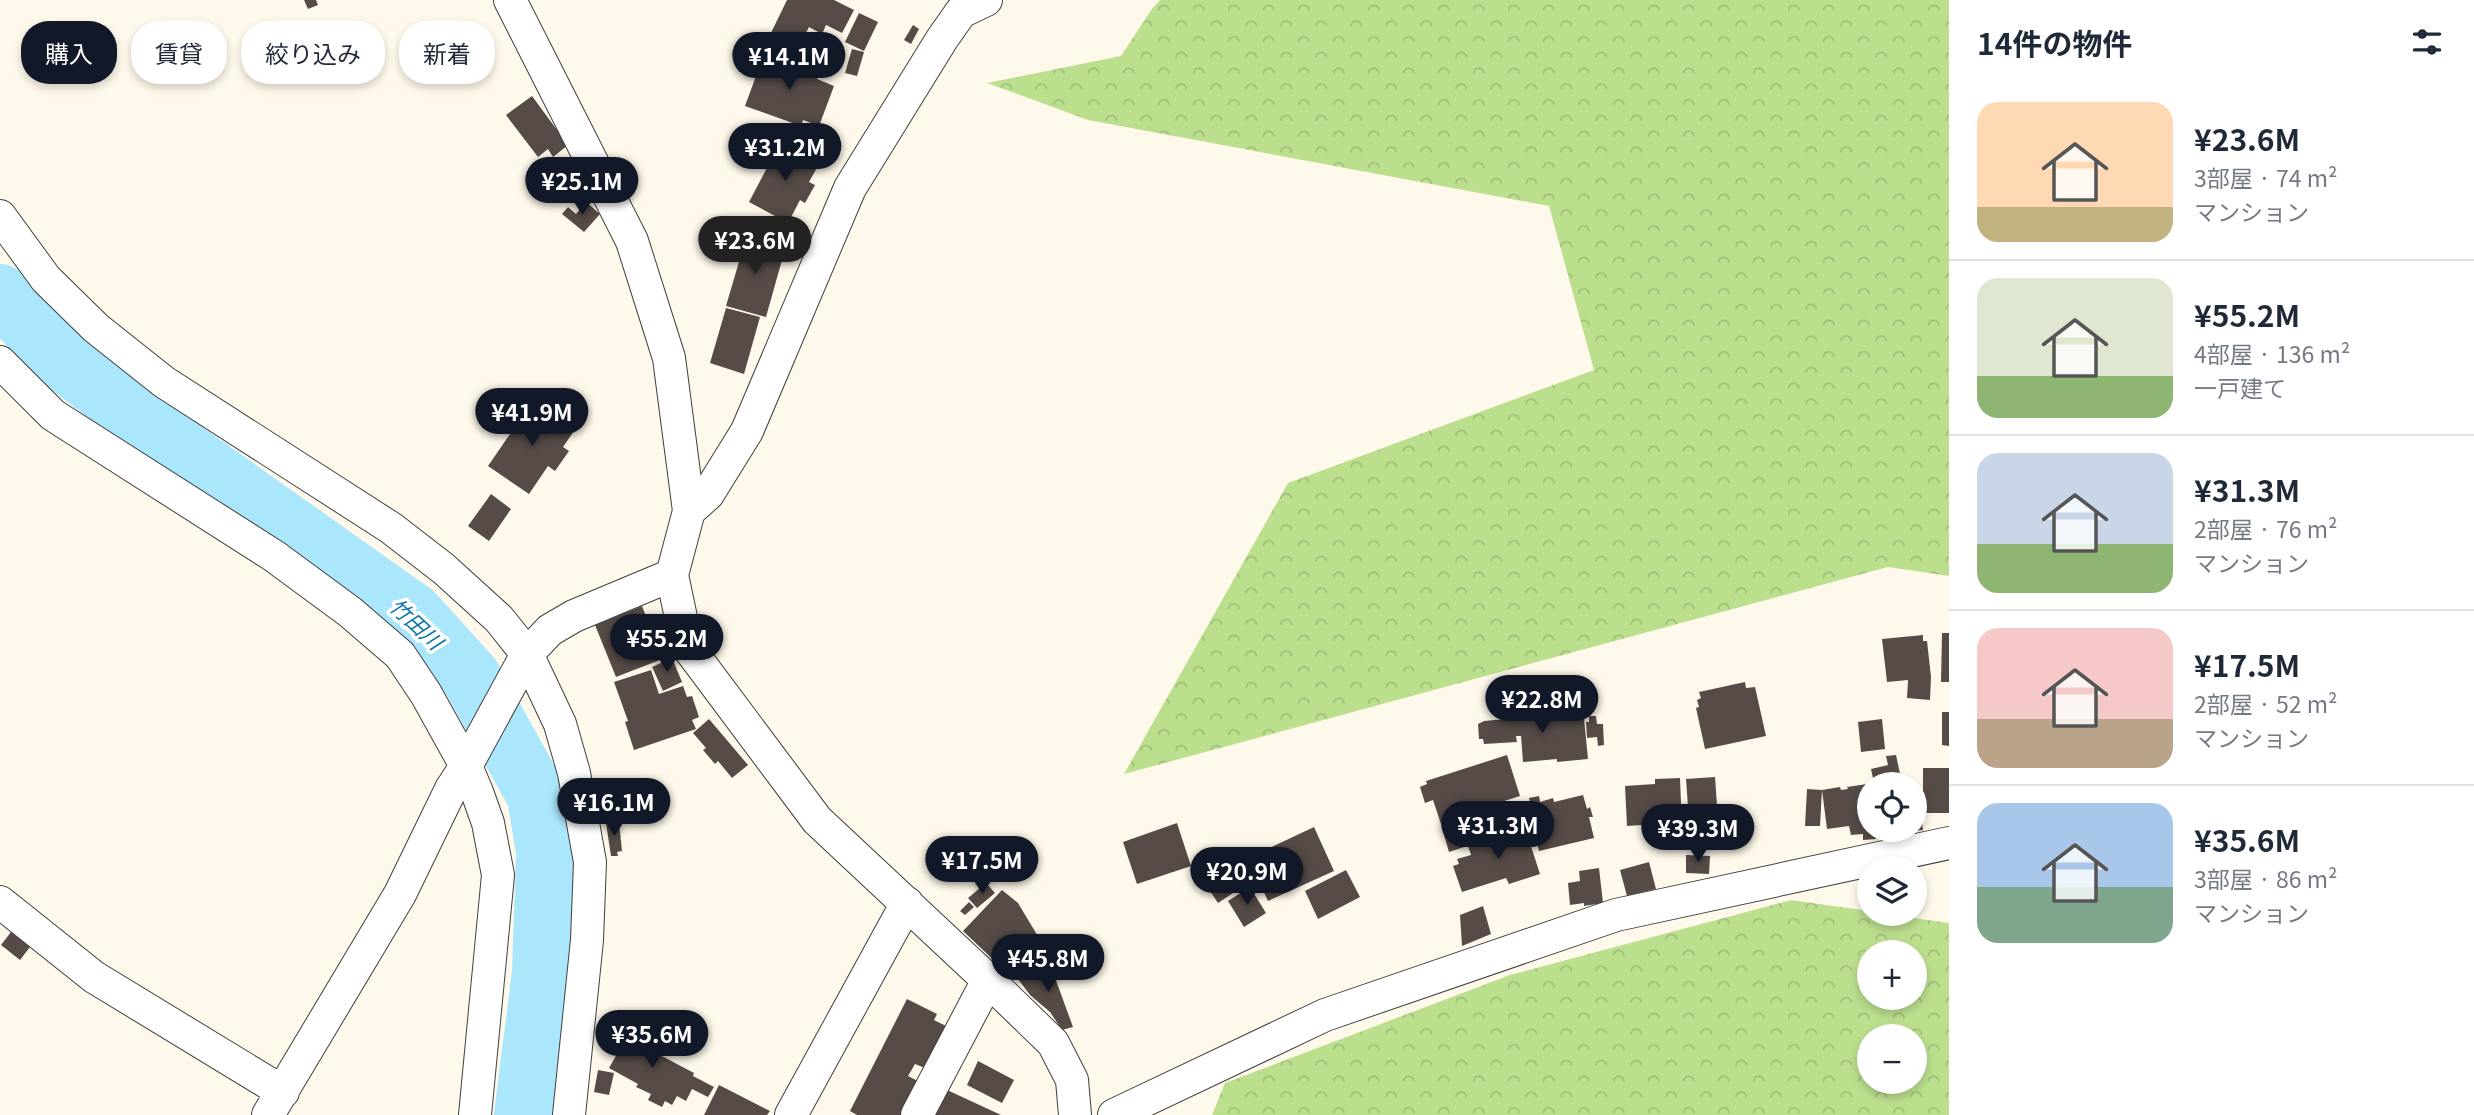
<!DOCTYPE html>
<html lang="ja">
<meta charset="utf-8">
<style>
:root{--surface:#fff;--page:#f2f2f3;--text:#1f2937;--muted:#747a83;--line:#e0e1e3;--accent:#111827}
body{margin:0;font-family:Georgia,"Noto Sans JP",serif;background:var(--page);color:var(--text);height:100vh;display:flex;flex-direction:column;font-size:26px;white-space:nowrap}
*{box-sizing:border-box;margin:0}
p{font-size:23px;color:var(--muted)}
.icon{flex:none;width:38px;height:38px;fill:none;stroke:currentColor;stroke-width:2;stroke-linecap:round;stroke-linejoin:round}
.map{position:relative;flex:1;overflow:hidden}
.details{display:flex;flex-direction:column;background:var(--surface);width:525px}
.details>*{flex:none}
.top-card{position:absolute;left:21px;top:21px;width:665px;height:63px;display:flex;gap:14px}
.tools{position:absolute;left:1857px;top:772px;display:grid;gap:14px}
.tools a{display:grid;place-items:center;width:70px;height:70px;border-radius:50%;background:var(--surface);box-shadow:0 4px 10px #0003;font-size:35px}
.price{position:absolute;translate:-50% -60px;padding:0 16px;border-radius:24px;background:var(--accent);color:#fff;font-size:23px;line-height:46px;filter:drop-shadow(0 2px 4px #0008)}
.price::after{content:'';position:absolute;left:50%;top:42px;width:21px;height:16px;margin-left:-10px;background:inherit;clip-path:polygon(0 0,100% 0,50% 100%)}
.price.on{background:#222;color:#fff}
ul{padding:0;list-style:none}
li{display:flex;align-items:center;gap:21px;height:175px;padding:0 28px}
li+li{border-top:2px solid var(--line)}
li span{display:grid;place-items:center;flex:none;width:196px;height:140px;border-radius:21px;color:#555}
li>.icon{margin-inline-start:auto}
span .icon{width:84px;height:84px;fill:#fffc;stroke-width:1}
li b{font-size:30px}
h2{display:flex;justify-content:space-between;align-items:center;height:84px;padding:0 28px;font-size:30px}
.tag{padding:0 24px;border-radius:28px;background:var(--surface);box-shadow:0 4px 10px #0003;font-size:24px;line-height:63px}
.tag.on{background:var(--accent);color:#fff}
main{display:flex;flex:1;min-height:0}
.map>svg:first-child{display:block}
</style>
<main>
<div class="map">
<svg width="1949" height="1115" viewBox="0 0 1949 1115">
<defs>
<pattern id="forest-crowns" width="20" height="18" patternUnits="userSpaceOnUse" patternTransform="scale(1.75)"><rect width="20" height="18" fill="#bcdf8e"/><path d="M2 6a3 3 0 1 1 6 0M12 15a3 3 0 1 1 6 0" fill="none" stroke="#a0be79"/></pattern>
</defs>
<rect width="100%" height="100%" fill="#fff9eb"/>
<path fill="url(#forest-crowns)" fill-rule="evenodd" d="M1160,0H1949V576L1888,567L1124,774L1288,483L1594,370L1549,206L1088,120L987,83L1121,56L1152,9Z
M1791,900L1869,911V914H1885L1949,923V1115H1212L1225,1083L1510,975ZM1869,952H1914V998H1869ZM1869,1036H1914V1082H1869Z"/>
<g fill="none" stroke-linecap="round" stroke-linejoin="round">
<path stroke="#aae6fc" stroke-width="60" d="M0,294L58,357L139,419L413,613L471,677L537,796L546,852L542,973L524,1115"/>
</g>
<path fill="#564b47" d="M304,0H316L318,5L308,9Z
M787,0H834L854,10L842,33L826,25L822,34L809,27L797,51L769,37Z
M859,13L878,22L864,51L845,42Z
M913,25L919,29L911,44L904,40Z
M852,49L864,52L857,76L845,73Z
M770,53L819,75L817,79L834,86L819,126L803,120L801,126L745,106L763,57L768,59Z
M532,96L568,145L553,157L548,149L538,157L506,115Z
M755,130L775,139L763,168L742,158Z
M780,143L819,164L809,182L815,185L805,203L800,200L788,223L749,202Z
M574,158L580,172L570,177L564,163Z
M586,202L600,214L584,232L562,214L568,207L576,214Z
M769,221L797,229L793,242L766,233Z
M748,231L777,239L772,257L782,260L766,317L726,306Z
M726,308L760,317L744,374L710,363Z
M532,402L574,431L563,447L569,451L555,471L548,466L529,494L488,466Z
M491,494L511,509L489,541L468,526Z
M642,606L652,632L659,629L670,656L616,677L595,625Z
M1942,633H1949V682H1941Z
M1923,635V641H1927L1931,677L1930,700L1907,698L1908,680L1887,682L1882,639Z
M672,658L682,682L663,691L652,667Z
M651,670L659,694L683,686L687,697L692,696L699,717L692,720L696,729L634,750L625,722L628,721L614,682Z
M1745,682L1746,688L1755,687L1766,736L1705,749L1696,708L1699,707L1697,700L1701,698L1699,692Z
M1583,708L1588,759L1557,762V759L1523,762L1521,736H1516L1517,742L1484,744L1483,739H1479L1478,724L1484,721L1517,718V714Z
M1942,712H1949V746L1942,745Z
M1589,716H1596L1597,724H1603L1604,745L1598,746L1597,737L1587,738L1586,722H1589Z
M709,719L748,765L732,778L718,761L715,764L703,750L706,748L693,733Z
M1882,719L1885,749L1861,752L1858,722Z
M1507,755L1520,796L1473,811L1474,813L1442,827L1433,800L1425,803L1420,787L1427,784L1426,781Z
M1896,755L1901,778L1874,783L1871,769L1888,765L1886,756Z
M1923,768H1949V813H1923Z
M1715,777L1720,847L1691,849L1686,779Z
M1680,778L1682,828L1658,829V824L1627,826L1625,786L1655,784V779Z
M1867,784L1869,786V830H1873L1876,839L1863,840V834L1851,835L1849,826L1827,829L1822,790L1820,826H1805L1807,789L1822,790L1840,787L1841,790L1848,789L1847,787Z
M1914,787H1918L1923,830L1914,831Z
M1583,795L1587,809L1590,807L1593,817H1589L1594,838L1539,851L1528,808L1531,807L1529,798L1539,796L1540,802L1553,798L1554,802Z
M1522,809L1526,821L1499,832L1494,820Z
M619,822L622,851L617,852L618,856H611L606,823Z
M1177,823L1191,866L1137,884L1123,842Z
M1460,823L1467,846L1449,852L1444,835L1447,834L1445,828Z
M1530,826L1531,833L1527,834L1540,874L1509,884L1506,878L1462,892L1453,866L1459,864L1457,859L1471,855L1468,846Z
M1314,827L1334,871L1268,901L1248,858Z
M1231,851L1251,881L1218,903L1194,867L1217,852L1221,857Z
M1686,855L1710,856L1709,874L1686,873Z
M1649,862L1656,889L1627,896L1620,870Z
M1599,868L1603,903L1584,906V903L1570,905L1568,883L1580,881L1579,871Z
M1346,870L1360,897L1318,919L1305,891Z
M986,883L995,893L977,908L968,898Z
M1250,887L1266,913L1244,927L1228,901Z
M1002,890L1018,903L1048,953L1028,967L1018,955L1003,969L963,931Z
M969,902L974,907L965,915L960,911Z
M1483,906L1491,934L1462,946L1460,915Z
M11,932L30,947L20,960L1,945Z
M1050,964L1073,1027L1062,1030L1050,1012L1030,995L1018,979Z
M907,999L937,1014L934,1020L946,1026L925,1068L915,1064L908,1076L918,1081L900,1115H857L850,1111Z
M607,1027L694,1073L693,1076L714,1087L708,1097L692,1089L686,1101L677,1096L672,1105L665,1101L662,1107L648,1100L651,1094L636,1087L638,1084L609,1068L617,1054L598,1044Z
M978,1061L1014,1080L1002,1103L967,1085Z
M598,1070L614,1073L609,1095L594,1092Z
M719,1085L770,1111L767,1115H704Z
M945,1089L1001,1115H933Z"/>
<g fill="none" stroke-linecap="round" stroke-linejoin="round">
<defs>
<path id="minor" d="M510,0L632,241L669,358L689,511L672,575L687,646L817,820L988,980L1053,1043L1072,1080L1075,1115
M0,216L46,279L96,328L164,382L391,528L444,569L499,619L527,654L560,724L574,773L590,862L587,940L569,1115
M0,362L53,415L274,556L350,612L400,655L426,694L466,766L477,792L488,823L498,875L475,1115
M689,511L708,494L747,431L850,188L942,39L961,12L986,0
M0,902L94,977L283,1092
M268,1115L400,894L451,789L466,766L527,654L550,630L574,616L672,575
M791,1115L907,903
M917,1115L988,980
M1114,1115L1325,1015L1616,915L1949,843"/>
</defs>
<use href="#minor" stroke="#3f3f3f" stroke-width="34"/>
<use href="#minor" stroke="#fff" stroke-width="32"/>
</g>
<g text-anchor="middle" dominant-baseline="central" stroke-width="7" stroke-linejoin="round" paint-order="stroke">
<g font-size="21" font-style="italic" fill="#0a75a9" stroke="#fff">
<text transform="translate(417 623) rotate(43)">竹田川</text>
</g>
</g>
</svg>
<div class="tools">
<a><svg class="icon" aria-label="locate" viewBox="0 0 24 24"><circle cx="12" cy="12" r="6"/><path d="M12 2v4M12 18v4M2 12h4M18 12h4"/></svg></a>
<a><svg class="icon" aria-label="layers" viewBox="0 0 24 24"><path d="M12 4l9 5-9 5-9-5zM3 14l9 5 9-5"/></svg></a>
<a>+</a>
<a>−</a>
</div>
<b class="price" style="left:789px;top:92px">¥14.1M</b>
<b class="price" style="left:785px;top:183px">¥31.2M</b>
<b class="price" style="left:582px;top:217px">¥25.1M</b>
<b class="price on" style="left:755px;top:276px">¥23.6M</b>
<b class="price" style="left:532px;top:448px">¥41.9M</b>
<b class="price" style="left:667px;top:674px">¥55.2M</b>
<b class="price" style="left:1542px;top:735px">¥22.8M</b>
<b class="price" style="left:614px;top:838px">¥16.1M</b>
<b class="price" style="left:1498px;top:861px">¥31.3M</b>
<b class="price" style="left:1698px;top:864px">¥39.3M</b>
<b class="price" style="left:982px;top:896px">¥17.5M</b>
<b class="price" style="left:1247px;top:907px">¥20.9M</b>
<b class="price" style="left:1048px;top:994px">¥45.8M</b>
<b class="price" style="left:652px;top:1070px">¥35.6M</b>
<div class="top-card">
<a class="tag on">購入</a>
<a class="tag">賃貸</a>
<a class="tag">絞り込み</a>
<a class="tag">新着</a>
</div>
</div>
<section class="details">
<h2>14件の物件<svg class="icon" aria-label="filters" viewBox="0 0 24 24"><path d="M4 7h16M4 17h16"/><circle cx="9" cy="7" r="2"/><circle cx="15" cy="17" r="2"/></svg></h2>
<ul>
<li><span style="background:linear-gradient(#ffd9b3 75%,#c2b280 0)"><svg class="icon" aria-label="home" viewBox="0 0 24 24"><path d="M3 11l9-7 9 7M6 9v11h12V9"/></svg></span><div><b>¥23.6M</b><p>3部屋 · 74 m²</p><p>マンション</p></div></li>
<li><span style="background:linear-gradient(#dfe7d0 70%,#8fb573 0)"><svg class="icon" aria-label="home" viewBox="0 0 24 24"><path d="M3 11l9-7 9 7M6 9v11h12V9"/></svg></span><div><b>¥55.2M</b><p>4部屋 · 136 m²</p><p>一戸建て</p></div></li>
<li><span style="background:linear-gradient(#c9d6e8 65%,#8fb573 0)"><svg class="icon" aria-label="home" viewBox="0 0 24 24"><path d="M3 11l9-7 9 7M6 9v11h12V9"/></svg></span><div><b>¥31.3M</b><p>2部屋 · 76 m²</p><p>マンション</p></div></li>
<li><span style="background:linear-gradient(#f6c9c9 65%,#b9a48a 0)"><svg class="icon" aria-label="home" viewBox="0 0 24 24"><path d="M3 11l9-7 9 7M6 9v11h12V9"/></svg></span><div><b>¥17.5M</b><p>2部屋 · 52 m²</p><p>マンション</p></div></li>
<li><span style="background:linear-gradient(#a9c7e8 60%,#7fa58c 0)"><svg class="icon" aria-label="home" viewBox="0 0 24 24"><path d="M3 11l9-7 9 7M6 9v11h12V9"/></svg></span><div><b>¥35.6M</b><p>3部屋 · 86 m²</p><p>マンション</p></div></li>
</ul>
</section>
</main>
